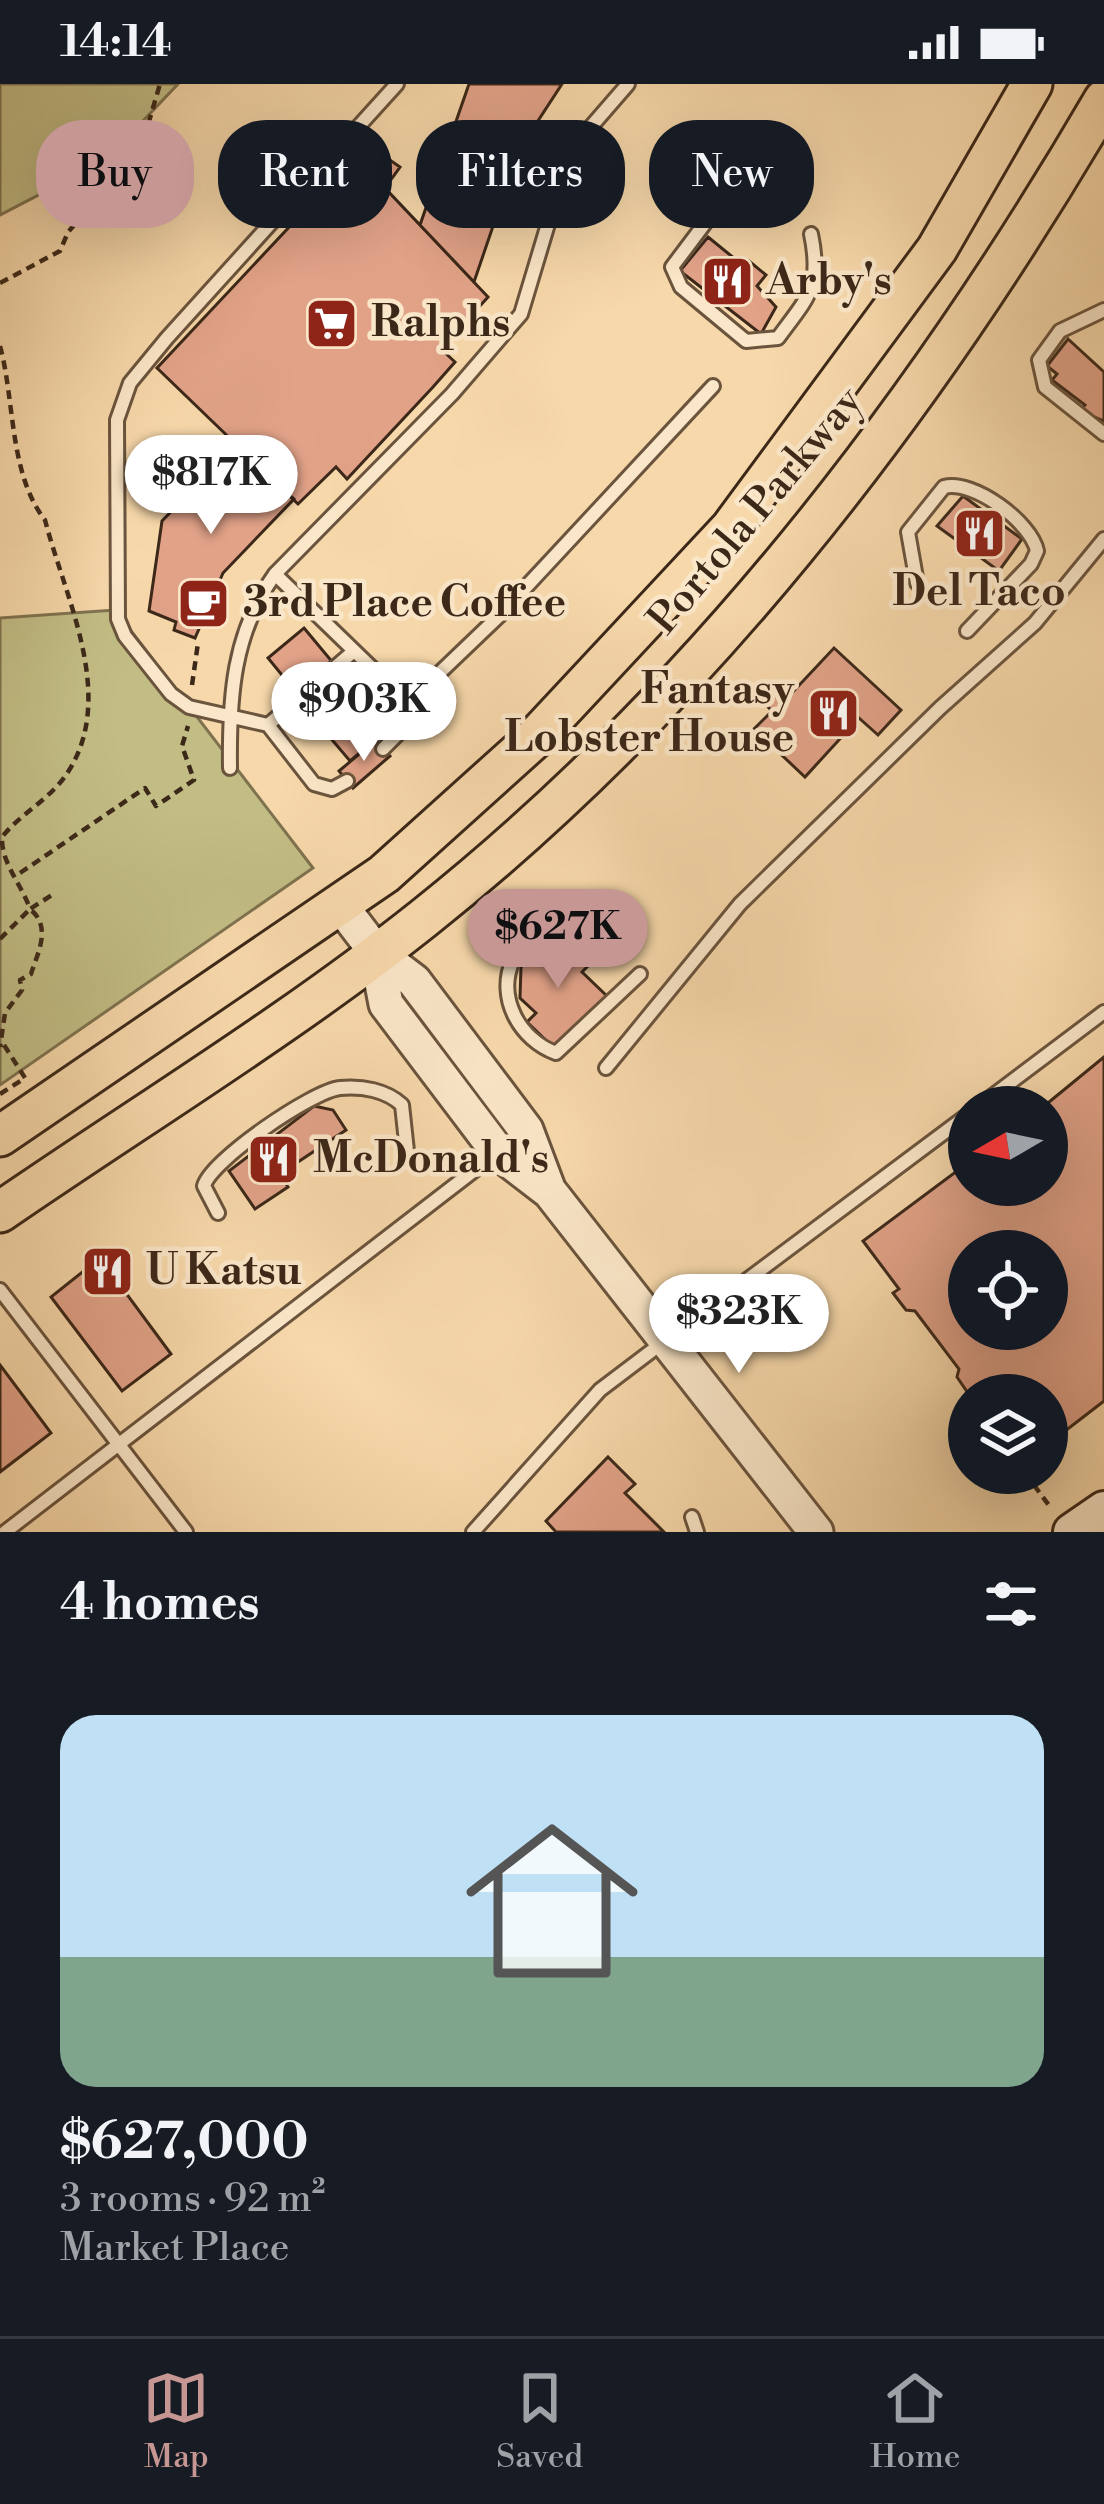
<!DOCTYPE html>
<meta charset="utf-8">
<style>
:root{--surface:#171b24;--page:#242831;--text:#f1f3f6;--muted:#9ea1a6;--line:#363941;--accent:#c59692}
body{margin:0;font-family:"Libre Bodoni",serif;background:var(--page);color:var(--text);height:100vh;display:flex;flex-direction:column;font-size:45px;white-space:nowrap}
*{box-sizing:border-box;margin:0}
p{font-size:39px;color:var(--muted)}
.icon{flex:none;width:66px;height:66px;fill:none;stroke:currentColor;stroke-width:2;stroke-linecap:round;stroke-linejoin:round}
.map{position:relative;height:1448px;overflow:hidden}
.drawer{display:flex;flex-direction:column;background:var(--surface);flex:1}
.drawer>*{flex:none}
.top-card{position:absolute;left:36px;top:36px;width:1032px;height:108px;display:flex;gap:24px}
.needle{width:78px;rotate:261deg}
.buttons{position:absolute;left:948px;top:1002px;display:grid;gap:24px}
.buttons a{display:grid;place-items:center;width:120px;height:120px;border-radius:50%;background:var(--surface);box-shadow:0 12px 48px #0002;font-size:60px}
.price{position:absolute;translate:-50% -102px;padding:0 27px;border-radius:42px;background:#fff;color:#222;font-size:39px;line-height:78px;filter:drop-shadow(0 3px 6px #0008)}
.price::after{content:'';position:absolute;left:50%;top:72px;width:36px;height:27px;margin-left:-18px;background:inherit;clip-path:polygon(0 0,100% 0,50% 100%)}
.price.current{background:var(--accent);color:#111}
ul{padding:0;list-style:none}
li{display:grid;align-content:center;gap:24px;height:636px;padding:0 60px}
li+li{border-top:3px solid var(--line)}
li span{display:grid;place-items:center;height:372px;border-radius:36px;color:#555}
li>.icon{margin-inline-start:auto}
span .icon{width:216px;height:216px;fill:#fffc;stroke-width:1}
li b{font-size:51px}
h2{display:flex;justify-content:space-between;align-items:center;height:144px;padding:0 60px;font-size:51px}
.chip{padding:0 42px;border-radius:48px;background:var(--surface);box-shadow:0 12px 48px #0002;font-size:42px;line-height:108px}
.chip.current{background:var(--accent);color:#111}
.status{display:flex;justify-content:space-between;align-items:center;height:84px;padding:0 60px;background:var(--surface);direction:ltr}
.status svg{height:33px;fill:currentColor}
.dock{display:flex;justify-content:space-around;align-items:center;height:168px;border-top:3px solid var(--line);background:var(--surface);font-size:33px;color:var(--muted)}
.dock a{display:grid;justify-items:center;gap:6px}
.dock .current{color:var(--accent)}
.map>svg:first-child{display:block}
</style>
<div class="status"><b>14:14</b><svg viewBox="0 0 49 12"><path d="M0 12V9h3v3zM5 12V6h3v6zM10 12V3h3v9zM15 12V0h3v12zM26 1h20v11H26zM47 4h2v5h-2z"/></svg></div>
<div class="map">
<svg width="1104" height="1448" viewBox="0 0 1104 1448">
<rect width="100%" height="100%" fill="#f7d8aa"/>
<filter id="stains"><feTurbulence type="fractalNoise" baseFrequency=".00167" numOctaves="4"/><feColorMatrix values="0 0 0 0 .2 0 0 0 0 .09 0 0 0 0 .02 0 0 0 .5 -.17"/></filter>
<radialGradient id="worn" r=".72"><stop offset=".6" stop-color="#630" stop-opacity="0"/><stop offset="1" stop-color="#630" stop-opacity=".3"/></radialGradient>
<path fill="#c2bd85" stroke="#7f724f" stroke-width="3" d="M0,0H178L106,76L0,131Z
M115,526L313,784L0,1001V534Z"/>
<path fill="#e1a288" stroke="#3c2819" stroke-width="3" fill-rule="evenodd" d="M469,0H562L519,66L474,198L420,141Z
M367,60L400,83L385,104L488,213L441,265L455,278L433,303L347,395L336,383L298,420L157,284Z
M708,153L745,183L749,177L766,191L757,202L776,223L761,250L680,187Z
M1068,255L1104,288V337L1080,327L1085,321L1052,296L1057,290L1047,282Z
M236,361L294,415L223,489L195,554L174,546L176,538L149,527L162,437Z
M963,412L1022,455L999,487L937,442Z
M304,544L354,604L318,635L268,574Z
M834,564L901,626L878,651L859,634L805,693L754,645L772,627L763,618L779,601L790,611Z
M358,602L392,642L350,677L316,637Z
M376,656L390,672L353,704L339,687Z
M554,849L588,882L582,888L610,915L554,964L527,938L536,929L520,914L521,883Z
M1104,973V1317L1047,1361V1311H984L977,1302L968,1309L957,1293L959,1285L915,1227L906,1226L893,1209L899,1205L863,1157L969,1078V1101H1047L1043,1023ZM969,1167H1047V1245H969Z
M314,1022L333,1026L346,1046L280,1090L288,1103L255,1125L229,1087Z
M100,1174L171,1270L122,1307L51,1213Z
M0,1281L51,1349L0,1388Z
M608,1373L635,1400L625,1409L664,1448H556L546,1437Z"/>
<g fill="none" stroke-linecap="round" stroke-linejoin="round">
<defs>
<path id="service" d="M736,98L672,183L681,203L746,257L778,254C808,213 822,203 811,150
M1104,226L1060,247L1039,276L1045,303L1104,350
M275,490L408,619L499,532L713,302
M917,499L908,448L944,403C973,395 1031,438 1037,467L1031,480L967,547
M354,567L268,641L189,623L171,610L125,552L118,535L117,336L130,299L167,254L397,0
M268,641L314,700L332,705L347,697
M383,665L404,644L408,619
M230,684C229,613 233,549 275,490L452,310L521,230L566,80L576,60L628,0
M593,836L560,828C546,842 521,858 513,876C496,914 520,956 556,969L640,890
M606,984L740,820L940,624L1035,539L1104,455
M978,1023L1104,928
M218,1129L204,1102C210,1077 312,1007 340,1004C362,1002 386,1006 402,1021L407,1067
M747,1196L969,1030
M0,1206L186,1448
M692,1433L697,1448
M5,1448L498,1068
M473,1448L600,1306L662,1259"/>
<path id="tertiary" d="M341,822L376,868L414,897L526,1046L549,1107
M376,868L386,920L498,1068L550,1108L816,1448"/>
<path id="secondary" d="M1072,1448L1104,1426"/>
<path id="primary" d="M0,1052L384,790L536,653L731,444L937,165L1032,0
M0,1128C141,1031 291,940 424,834C704,611 925,323 1104,16"/>
</defs>
<use href="#service" stroke="#6b543d" stroke-width="18"/>
<use href="#tertiary" stroke="#6b543d" stroke-width="39"/>
<use href="#secondary" stroke="#3c2819" stroke-width="42"/>
<use href="#primary" stroke="#3c2819" stroke-width="45"/>
<path stroke="#3c2819" stroke-width="4.5" stroke-dasharray="9 6" stroke-linecap="butt" d="M0,199L60,167L68,148L122,88L145,51L160,0
M0,262C15,317 9,390 45,436C65,514 117,612 68,688C51,715 21,729 2,753C1,779 22,801 30,825L52,811
M192,601L198,559
M20,789L145,704L156,722L194,696L182,662L188,642
M0,855L30,825C52,843 38,868 31,890L20,896L22,906L5,929L0,963
M4,961L27,997
M0,1010L25,994
M1025,1389L1051,1424"/>
<use href="#service" stroke="#fae6c8" stroke-width="12"/>
<use href="#tertiary" stroke="#fae6c8" stroke-width="33"/>
<use href="#secondary" stroke="#fae6c8" stroke-width="36"/>
<use href="#primary" stroke="#f7d8aa" stroke-width="39"/>
</g>
<defs>
<symbol id="restaurant-square" viewBox="-11 -11 22 22"><rect x="-9" y="-9" width="18" height="18" rx="4" fill="#8f2418" stroke="#fae6c8"/><path d="M-5-6h1v4h1v-4h1v4h1v-4h1v5L-1.5 .5V6h-2V.5L-5-1ZM5-6V6H3V1.5H1.5Q1.5-4 5-6Z" fill="#fff"/></symbol>
<symbol id="supermarket-square" viewBox="-11 -11 22 22"><rect x="-9" y="-9" width="18" height="18" rx="4" fill="#8f2418" stroke="#fae6c8"/><path d="M-6-5.5h2.5l.6 2H6L4.5 2H-2.5L-4.4-4H-6ZM-1.5 3.2a1.3 1.3 0 1 0 .1 0ZM3 3.2a1.3 1.3 0 1 0 .1 0Z" fill="#fff"/></symbol>
<symbol id="cafe-square" viewBox="-11 -11 22 22"><rect x="-9" y="-9" width="18" height="18" rx="4" fill="#8f2418" stroke="#fae6c8"/><path d="M-5.5-4.5H6V0H3Q3 3.5 0 3.5H-2.5Q-5.5 3.5-5.5 0ZM3-3.2v2h1.7v-2ZM-6 4.5H4V6H-6Z" fill="#fff"/></symbol>
</defs>
<g fill-rule="evenodd">
<use href="#restaurant-square" x="698" y="168" width="59" height="59"/>
<use href="#supermarket-square" x="302" y="210" width="59" height="59"/>
<use href="#restaurant-square" x="950" y="420" width="59" height="59"/>
<use href="#cafe-square" x="174" y="490" width="59" height="59"/>
<use href="#restaurant-square" x="804" y="600" width="59" height="59"/>
<use href="#restaurant-square" x="244" y="1046" width="59" height="59"/>
<use href="#restaurant-square" x="78" y="1158" width="59" height="59"/>
</g>
<g text-anchor="middle" dominant-baseline="central" stroke-width="9" stroke-linejoin="round" paint-order="stroke">
<g font-size="42" font-weight="bold" fill="#3c2819" stroke="#fae6c8" text-anchor="start">
<text x="766" y="197">Arby's</text>
<text x="371" y="239">Ralphs</text>
<text x="979" y="508" text-anchor="middle">Del Taco</text>
<text x="243" y="519">3rd Place Coffee</text>
<text x="794" y="606" text-anchor="end">Fantasy<tspan x="794" dy="48">Lobster House</tspan></text>
<text x="313" y="1075">McDonald's</text>
<text x="146" y="1187">U Katsu</text>
</g>
<g font-size="42" fill="#3c2819" stroke="#fae6c8">
<text transform="translate(756 427) rotate(-50)">Portola Parkway</text>
</g>
</g>
<rect width="100%" height="100%" filter="url(#stains)"/>
<rect width="100%" height="100%" fill="url(#worn)"/>
</svg>
<div class="buttons">
<a><svg class="needle" viewBox="-14 -14 28 28"><path d="M0-13l5 13h-10z" fill="#e53935"/><path d="M0 13l5-13h-10z" fill="#9ea1a6"/></svg></a>
<a><svg class="icon" aria-label="locate" viewBox="0 0 24 24"><circle cx="12" cy="12" r="6"/><path d="M12 2v4M12 18v4M2 12h4M18 12h4"/></svg></a>
<a><svg class="icon" aria-label="layers" viewBox="0 0 24 24"><path d="M12 4l9 5-9 5-9-5zM3 14l9 5 9-5"/></svg></a>
</div>
<b class="price" style="left:211px;top:453px">$817K</b>
<b class="price" style="left:364px;top:680px">$903K</b>
<b class="price current" style="left:558px;top:907px">$627K</b>
<b class="price" style="left:739px;top:1292px">$323K</b>
<div class="top-card">
<a class="chip current">Buy</a>
<a class="chip">Rent</a>
<a class="chip">Filters</a>
<a class="chip">New</a>
</div>
</div>
<section class="drawer">
<h2>4 homes<svg class="icon" aria-label="filters" viewBox="0 0 24 24"><path d="M4 7h16M4 17h16"/><circle cx="9" cy="7" r="2"/><circle cx="15" cy="17" r="2"/></svg></h2>
<ul>
<li><span style="background:linear-gradient(#bfe0f5 65%,#7fa58c 0)"><svg class="icon" aria-label="home" viewBox="0 0 24 24"><path d="M3 11l9-7 9 7M6 9v11h12V9"/></svg></span><div><b>$627,000</b><p>3 rooms · 92 m²</p><p>Market Place</p></div></li>
</ul>
</section>
<nav class="dock">
<a class="current"><svg class="icon" aria-label="map" viewBox="0 0 24 24"><path d="M3 6l6-2 6 2 6-2v14l-6 2-6-2-6 2zM9 4v14M15 6v14"/></svg>Map</a>
<a><svg class="icon" aria-label="saved" viewBox="0 0 24 24"><path d="M7 4h10v16l-5-4-5 4z"/></svg>Saved</a>
<a><svg class="icon" aria-label="home" viewBox="0 0 24 24"><path d="M3 11l9-7 9 7M6 9v11h12V9"/></svg>Home</a>
</nav>
